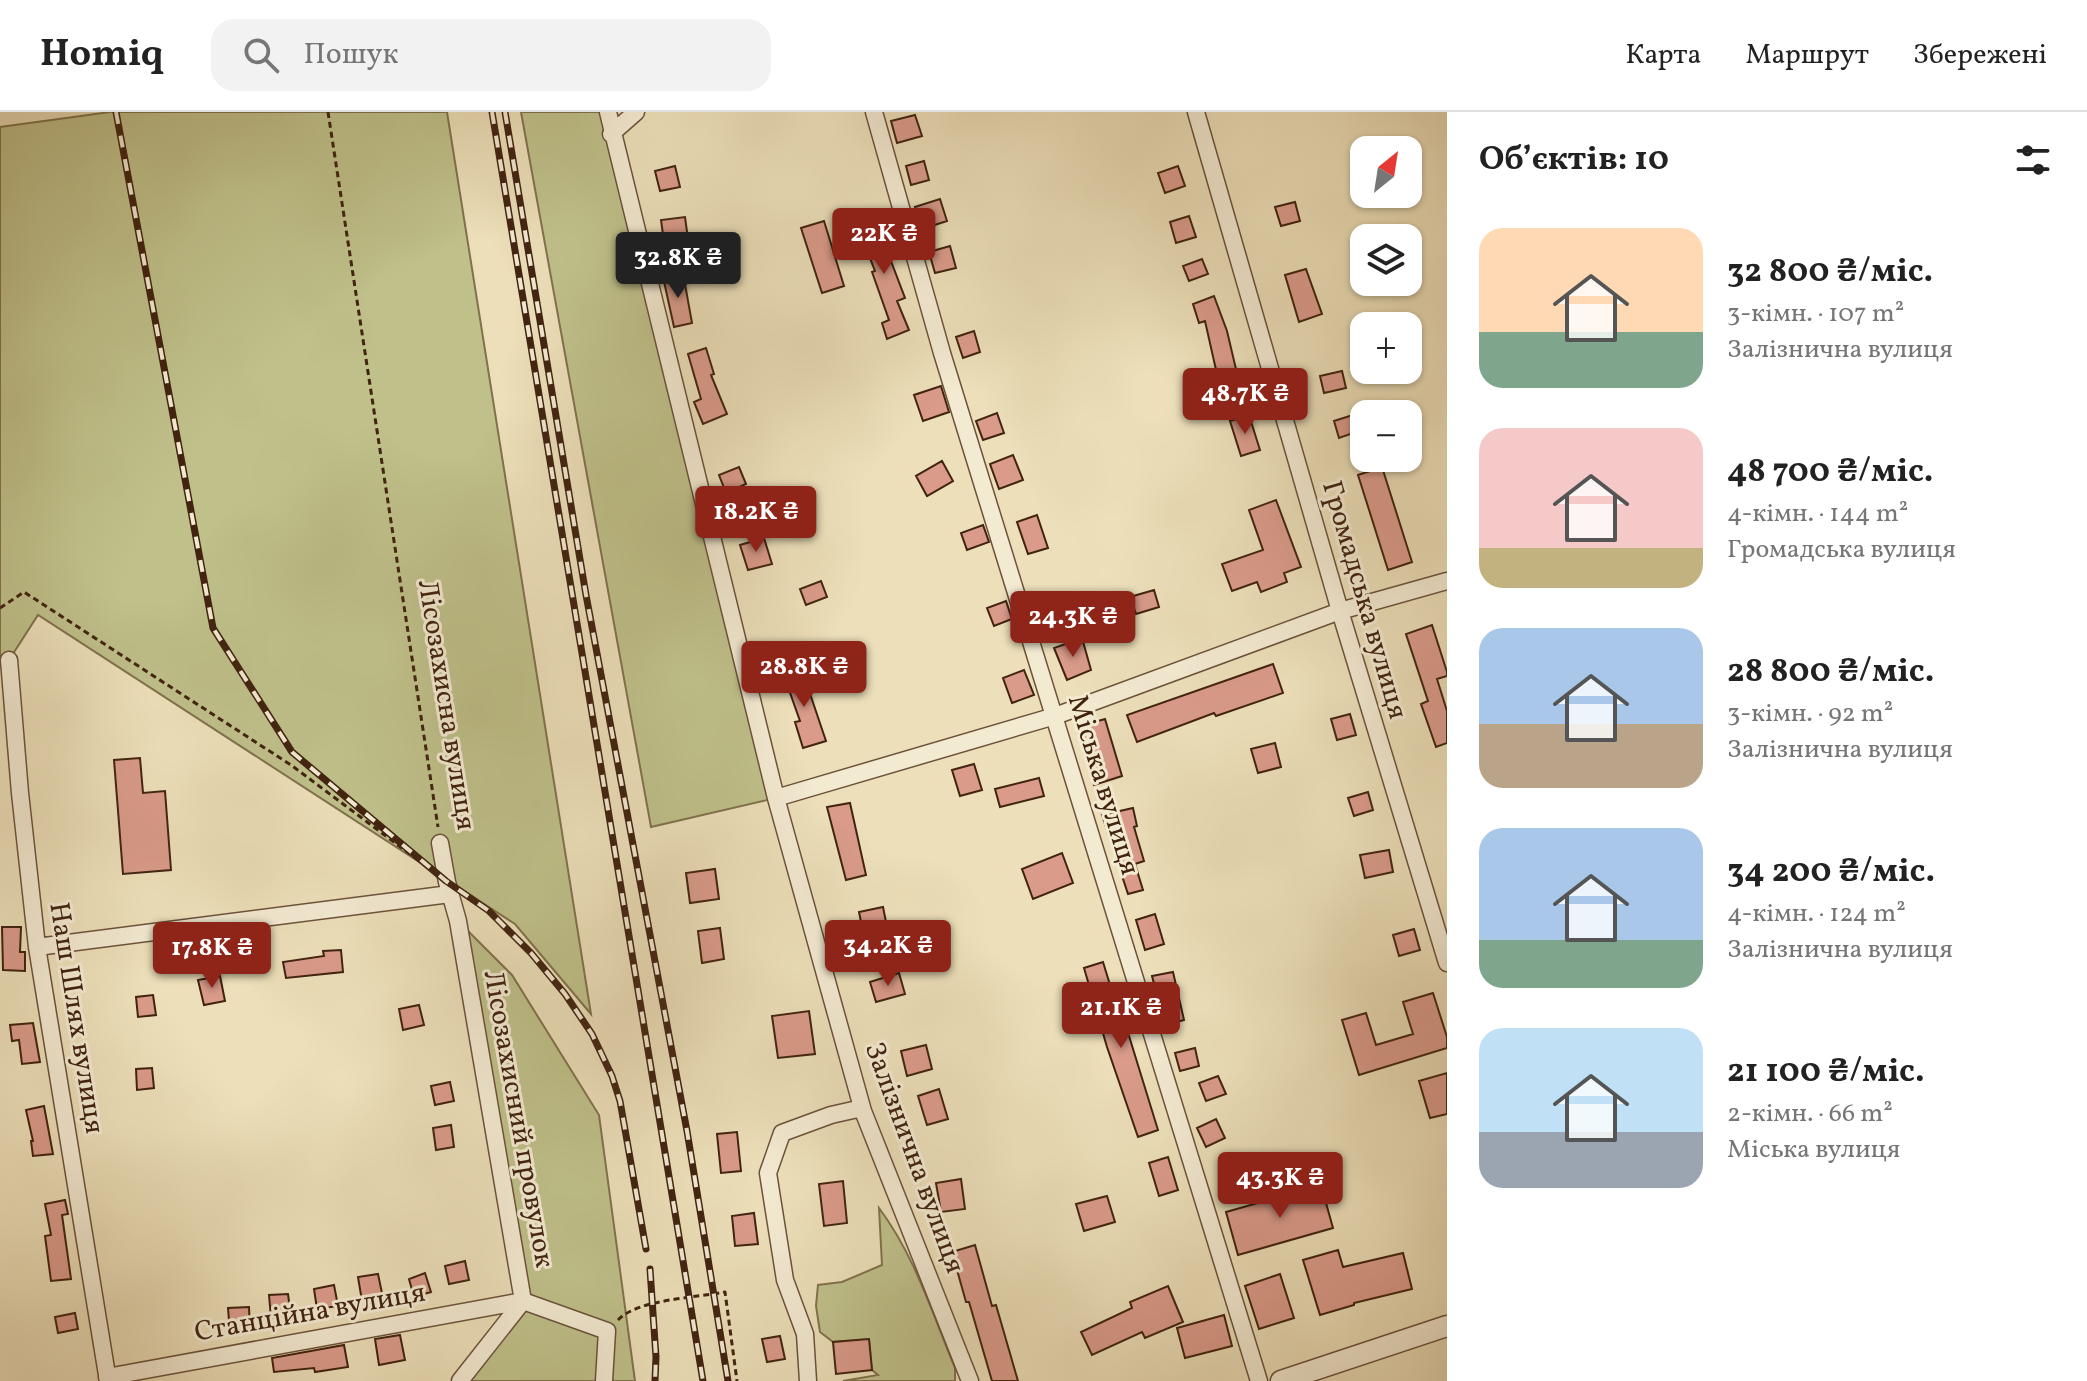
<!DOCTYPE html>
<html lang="uk">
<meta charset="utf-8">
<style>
:root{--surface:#fff;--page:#f2f2f2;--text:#222;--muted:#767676;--line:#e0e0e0;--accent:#8f2418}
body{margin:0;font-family:Vollkorn,serif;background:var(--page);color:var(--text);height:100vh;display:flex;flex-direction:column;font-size:30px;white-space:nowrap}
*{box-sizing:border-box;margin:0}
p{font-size:26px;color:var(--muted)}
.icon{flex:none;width:44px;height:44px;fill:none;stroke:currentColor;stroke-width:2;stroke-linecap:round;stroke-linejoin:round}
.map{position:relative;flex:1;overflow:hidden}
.details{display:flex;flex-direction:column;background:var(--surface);width:640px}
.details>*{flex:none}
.needle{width:52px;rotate:30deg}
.tools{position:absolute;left:1350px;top:24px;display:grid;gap:16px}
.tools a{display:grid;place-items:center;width:72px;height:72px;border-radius:16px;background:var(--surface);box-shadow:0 2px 6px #0004;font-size:40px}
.price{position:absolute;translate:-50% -68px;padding:0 18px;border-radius:8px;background:var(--accent);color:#fff;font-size:26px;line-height:52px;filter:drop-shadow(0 2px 4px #0008)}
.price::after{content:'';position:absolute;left:50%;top:48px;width:24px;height:18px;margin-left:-12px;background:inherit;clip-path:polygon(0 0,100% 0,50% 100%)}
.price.on{background:#222;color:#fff}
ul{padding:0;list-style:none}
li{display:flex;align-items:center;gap:24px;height:200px;padding:0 32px}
li span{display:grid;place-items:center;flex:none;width:224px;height:160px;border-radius:24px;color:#555}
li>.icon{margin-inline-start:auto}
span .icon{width:96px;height:96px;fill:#fffc;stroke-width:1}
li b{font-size:34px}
h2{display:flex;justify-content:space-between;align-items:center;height:96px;padding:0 32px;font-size:34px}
header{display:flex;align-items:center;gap:48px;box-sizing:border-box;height:112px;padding:0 40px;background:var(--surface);border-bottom:2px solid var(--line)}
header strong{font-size:38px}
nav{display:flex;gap:44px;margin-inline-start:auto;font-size:28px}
.search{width:560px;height:72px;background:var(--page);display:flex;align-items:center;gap:20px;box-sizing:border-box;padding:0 28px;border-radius:24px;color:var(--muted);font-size:30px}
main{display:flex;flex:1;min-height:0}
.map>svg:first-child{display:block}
</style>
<header>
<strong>Homiq</strong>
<div class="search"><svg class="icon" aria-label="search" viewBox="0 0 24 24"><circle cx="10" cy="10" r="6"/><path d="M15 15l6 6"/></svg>Пошук</div>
<nav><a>Карта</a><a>Маршрут</a><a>Збережені</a></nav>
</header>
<main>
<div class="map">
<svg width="1447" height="1269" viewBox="0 0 1447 1269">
<rect width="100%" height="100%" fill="#ecdfb9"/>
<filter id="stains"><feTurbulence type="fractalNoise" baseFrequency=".0025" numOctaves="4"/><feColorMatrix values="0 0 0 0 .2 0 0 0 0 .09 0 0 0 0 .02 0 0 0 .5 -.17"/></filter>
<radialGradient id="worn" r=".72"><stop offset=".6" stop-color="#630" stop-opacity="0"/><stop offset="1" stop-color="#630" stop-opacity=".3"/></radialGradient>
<path fill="#bfc08a" stroke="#80724d" stroke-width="2" d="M110,0H447L591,902L515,812L38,503L9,548L0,544V15Z
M521,0H608L776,686L651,715Z
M458,809L512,863L599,1003L635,1269H460L523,1188Z
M879,1096C915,1144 932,1201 955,1256V1269H843L878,1263L872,1258L869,1227L833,1230L820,1220L816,1194L818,1173L842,1170L882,1153Z"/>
<path fill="#da9b8a" stroke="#412310" stroke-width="2" d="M915,3L922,24L897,31L891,9Z
M924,49L929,68L911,73L906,54Z
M675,54L680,75L660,79L655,59Z
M1178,54L1185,74L1165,81L1158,61Z
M940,87L947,109L922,117L915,95Z
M1295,90L1300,109L1281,114L1275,95Z
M1189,104L1196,125L1176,131L1170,110Z
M685,105L688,127L664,130L661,108Z
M879,105L890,134L886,136L905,186L897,189L909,218L887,227L882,211L889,208L872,160L875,159L857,113Z
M824,109L844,174L822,181L801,116Z
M950,134L956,156L935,161L929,140Z
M1202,147L1208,162L1189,169L1183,154Z
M1306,157L1322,202L1299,210L1285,163Z
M683,161L692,211L674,215L663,165Z
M1214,184L1227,219L1240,274L1221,280L1205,209L1199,211L1193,192Z
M974,219L980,240L963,246L956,225Z
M706,236L714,262L711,263L727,302L703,312L694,290L701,287L688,242Z
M1342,259L1346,276L1324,281L1320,264Z
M941,274L949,300L923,309L914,283Z
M997,301L1004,321L983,328L976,309Z
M1249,303L1260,338L1241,344L1230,309Z
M1353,303L1359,319L1339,326L1334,309Z
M1013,343L1023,368L999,377L990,352Z
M942,349L953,369L927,384L916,364Z
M739,355L746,372L726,381L719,363Z
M1382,355L1412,450L1388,458L1358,363Z
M1276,388L1301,455L1284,461L1287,470L1261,480L1257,470L1232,479L1222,452L1263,438L1249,398Z
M1037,403L1048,436L1028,442L1017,410Z
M983,413L989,430L967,438L961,421Z
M764,426L772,452L748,458L740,433Z
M821,469L827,485L806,493L800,477Z
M1154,478L1159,495L1136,502L1130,485Z
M1006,489L1012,507L994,514L987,496Z
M1432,513L1447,560V564L1437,567L1447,599V631L1436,635L1421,592L1428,589L1406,522Z
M1082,526L1091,558L1067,568L1054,536Z
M1273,552L1283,581L1216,604L1214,601L1137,630L1127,603Z
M801,555L826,629L803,636L795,610L800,609L783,561Z
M1024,558L1034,583L1012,591L1003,566Z
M1350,602L1356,623L1337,628L1331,607Z
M1105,607L1122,664L1094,673L1077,615Z
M1275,631L1281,655L1258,661L1251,637Z
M140,646L143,681L165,679L171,758L123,762L114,648Z
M974,652L982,678L960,684L952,658Z
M1039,666L1044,684L1000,695L995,677Z
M1368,680L1373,698L1354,704L1348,686Z
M850,691L866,763L846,768L827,695Z
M1133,696L1137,714L1134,715L1144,749L1135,752L1143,778L1128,782L1102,703Z
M1389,738L1393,760L1365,766L1360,743Z
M1062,741L1073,771L1033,787L1022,757Z
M715,757L719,787L690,791L686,761Z
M883,795L888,820L864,825L859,800Z
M1155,802L1164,832L1145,838L1136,808Z
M2,815H21L20,840H25V859L3,858Z
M720,816L724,847L702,851L698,819Z
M1414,817L1420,838L1399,844L1393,823Z
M341,838L343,860L286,866L283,850L324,844L323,839Z
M1103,850L1114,886L1117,885L1158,1018L1138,1025L1107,935L1084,856Z
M1173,860L1184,908L1165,913L1152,864Z
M899,861L905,882L876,890L870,870Z
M220,864L225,889L204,893L198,868Z
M1433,881L1447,925V936L1359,963L1342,908L1366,901L1376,933L1413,922L1403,890Z
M153,883L156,903L138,905L136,885Z
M419,893L424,913L403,918L399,897Z
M809,899L815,942L778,946L772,904Z
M33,911L40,950L22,952L19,928L12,929L10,913Z
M926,933L932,957L907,964L901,939Z
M1195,936L1199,954L1180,959L1175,941Z
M152,956L154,976L137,978L136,957Z
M1447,961V1002L1430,1006L1419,969Z
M1218,964L1226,982L1206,989L1199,971Z
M450,970L454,989L435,993L431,974Z
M939,977L948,1007L927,1013L918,984Z
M44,994L53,1042L33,1044L31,1029H33L26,998Z
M1216,1007L1225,1026L1206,1035L1197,1016Z
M451,1013L454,1035L436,1038L433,1016Z
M737,1020L741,1059L721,1061L717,1022Z
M1168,1045L1178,1078L1159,1084L1149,1051Z
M961,1067L965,1097L941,1100L936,1071Z
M843,1069L847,1111L824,1114L819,1072Z
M1321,1073L1333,1116L1238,1143L1226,1100Z
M1107,1084L1115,1110L1084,1119L1076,1092Z
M65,1088L68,1102L62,1103L71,1167L51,1169L45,1124L51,1123L45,1092Z
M754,1101L758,1132L735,1134L732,1104Z
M975,1133L992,1194L996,1193L1018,1269H992L969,1190H966L952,1140Z
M1338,1138L1343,1155L1403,1141L1412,1177L1354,1191V1193L1320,1203L1303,1148Z
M465,1149L469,1168L449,1172L445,1154Z
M425,1161L431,1180L414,1185L409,1167Z
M378,1162L383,1186L362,1189L358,1165Z
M1280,1162L1294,1206L1259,1217L1245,1174Z
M334,1173L338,1194L317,1197L314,1177Z
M1168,1174L1183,1210L1145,1226L1142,1220L1092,1243L1081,1220L1132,1196L1130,1190Z
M288,1182L291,1204L271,1206L269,1183Z
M249,1195L250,1220L230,1221L228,1196Z
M75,1201L78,1217L58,1221L55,1205Z
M1224,1203L1232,1234L1185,1246L1177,1216Z
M400,1223L405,1248L379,1253L375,1227Z
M780,1224L785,1247L767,1250L762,1227Z
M869,1227L872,1258L836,1262L833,1230Z
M344,1233L348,1255L315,1260L314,1256L274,1260L272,1246Z"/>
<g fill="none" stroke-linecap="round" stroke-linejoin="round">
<defs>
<path id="minor" d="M608,0L776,686L863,999L970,1269
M874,0L942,241L1259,1269
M1196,0L1340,499L1447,851
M611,22L636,0
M9,548L20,681L37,835L108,1269
M776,686L1055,604L1340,499L1447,469
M440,731L447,770L458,809L523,1189L460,1269
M37,835L450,782
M523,1189L607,1219L604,1269
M107,1265L523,1189
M808,1269L805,1222L785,1168L768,1061L782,1021L831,1003L862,996"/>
<path id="tertiary" d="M1281,1269L1447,1214"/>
</defs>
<use href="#minor" stroke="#6c523a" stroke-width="19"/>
<use href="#tertiary" stroke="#6c523a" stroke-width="23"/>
<path stroke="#412310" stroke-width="3" stroke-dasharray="6 4" stroke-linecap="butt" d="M328,0L438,715
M0,496L24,480L291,653L430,757
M618,1208C638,1187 695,1186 725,1180L737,1269"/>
<use href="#minor" stroke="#f3ead2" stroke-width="16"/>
<use href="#tertiary" stroke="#f3ead2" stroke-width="20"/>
<defs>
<path id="rail" d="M116,0L213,516L292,640L446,769L489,799L531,841L565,882L592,922L612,964L620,989L646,1137
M492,0L703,1269
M505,0L586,483L687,1019L728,1269
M650,1157L656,1245L655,1269"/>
</defs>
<use href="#rail" stroke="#412310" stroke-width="7"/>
<use href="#rail" stroke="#f3ead2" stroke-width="4" stroke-dasharray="12" stroke-linecap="butt"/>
</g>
<g text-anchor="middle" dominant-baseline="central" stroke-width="6" stroke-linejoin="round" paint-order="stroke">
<g font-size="28" fill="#412310" stroke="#f3ead2">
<text transform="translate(1364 488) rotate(74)">Громадська вулиця</text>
<text transform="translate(446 593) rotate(81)">Лісозахисна вулиця</text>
<text transform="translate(1103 673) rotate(73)">Міська вулиця</text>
<text transform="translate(76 906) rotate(81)">Наш Шлях вулиця</text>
<text transform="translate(518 1007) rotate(80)">Лісозахисний провулок</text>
<text transform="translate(914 1046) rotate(70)">Залізнична вулиця</text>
<text transform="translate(310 1201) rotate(-10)">Станційна вулиця</text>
</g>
</g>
<rect width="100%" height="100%" filter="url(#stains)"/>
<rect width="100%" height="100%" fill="url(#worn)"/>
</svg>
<div class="tools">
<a><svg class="needle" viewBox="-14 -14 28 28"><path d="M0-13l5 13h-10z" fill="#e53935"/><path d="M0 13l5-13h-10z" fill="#767676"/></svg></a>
<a><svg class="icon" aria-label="layers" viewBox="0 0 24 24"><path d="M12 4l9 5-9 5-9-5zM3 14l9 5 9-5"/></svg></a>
<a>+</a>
<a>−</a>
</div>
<b class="price" style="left:884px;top:164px">22K ₴</b>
<b class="price on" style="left:678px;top:188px">32.8K ₴</b>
<b class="price" style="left:1245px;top:324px">48.7K ₴</b>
<b class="price" style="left:756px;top:442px">18.2K ₴</b>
<b class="price" style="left:1073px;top:547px">24.3K ₴</b>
<b class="price" style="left:804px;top:597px">28.8K ₴</b>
<b class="price" style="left:888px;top:876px">34.2K ₴</b>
<b class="price" style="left:212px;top:878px">17.8K ₴</b>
<b class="price" style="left:1121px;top:938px">21.1K ₴</b>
<b class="price" style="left:1280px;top:1108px">43.3K ₴</b>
</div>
<section class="details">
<h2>Об’єктів: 10<svg class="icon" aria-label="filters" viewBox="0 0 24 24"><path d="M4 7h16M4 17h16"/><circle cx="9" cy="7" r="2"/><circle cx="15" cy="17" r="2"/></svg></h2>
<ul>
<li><span style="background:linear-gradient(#ffd9b3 65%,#7fa58c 0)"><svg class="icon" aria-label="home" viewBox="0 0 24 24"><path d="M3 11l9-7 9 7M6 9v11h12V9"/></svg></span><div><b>32 800 ₴/міс.</b><p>3-кімн. · 107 m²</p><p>Залізнична вулиця</p></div></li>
<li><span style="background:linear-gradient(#f6c9c9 75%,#c2b280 0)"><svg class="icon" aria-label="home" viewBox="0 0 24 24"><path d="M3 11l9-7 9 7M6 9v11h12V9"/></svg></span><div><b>48 700 ₴/міс.</b><p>4-кімн. · 144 m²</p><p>Громадська вулиця</p></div></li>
<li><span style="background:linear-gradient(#a9c7e8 60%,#b9a48a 0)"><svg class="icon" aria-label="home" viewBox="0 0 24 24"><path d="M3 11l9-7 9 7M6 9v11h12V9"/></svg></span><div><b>28 800 ₴/міс.</b><p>3-кімн. · 92 m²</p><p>Залізнична вулиця</p></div></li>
<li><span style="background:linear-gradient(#a9c7e8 70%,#7fa58c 0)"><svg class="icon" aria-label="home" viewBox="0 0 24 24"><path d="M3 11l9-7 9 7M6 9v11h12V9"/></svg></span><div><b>34 200 ₴/міс.</b><p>4-кімн. · 124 m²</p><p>Залізнична вулиця</p></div></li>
<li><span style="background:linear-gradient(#bfe0f5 65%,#9aa5b1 0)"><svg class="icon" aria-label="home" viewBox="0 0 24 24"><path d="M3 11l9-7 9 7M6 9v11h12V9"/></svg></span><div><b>21 100 ₴/міс.</b><p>2-кімн. · 66 m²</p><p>Міська вулиця</p></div></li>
</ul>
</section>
</main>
